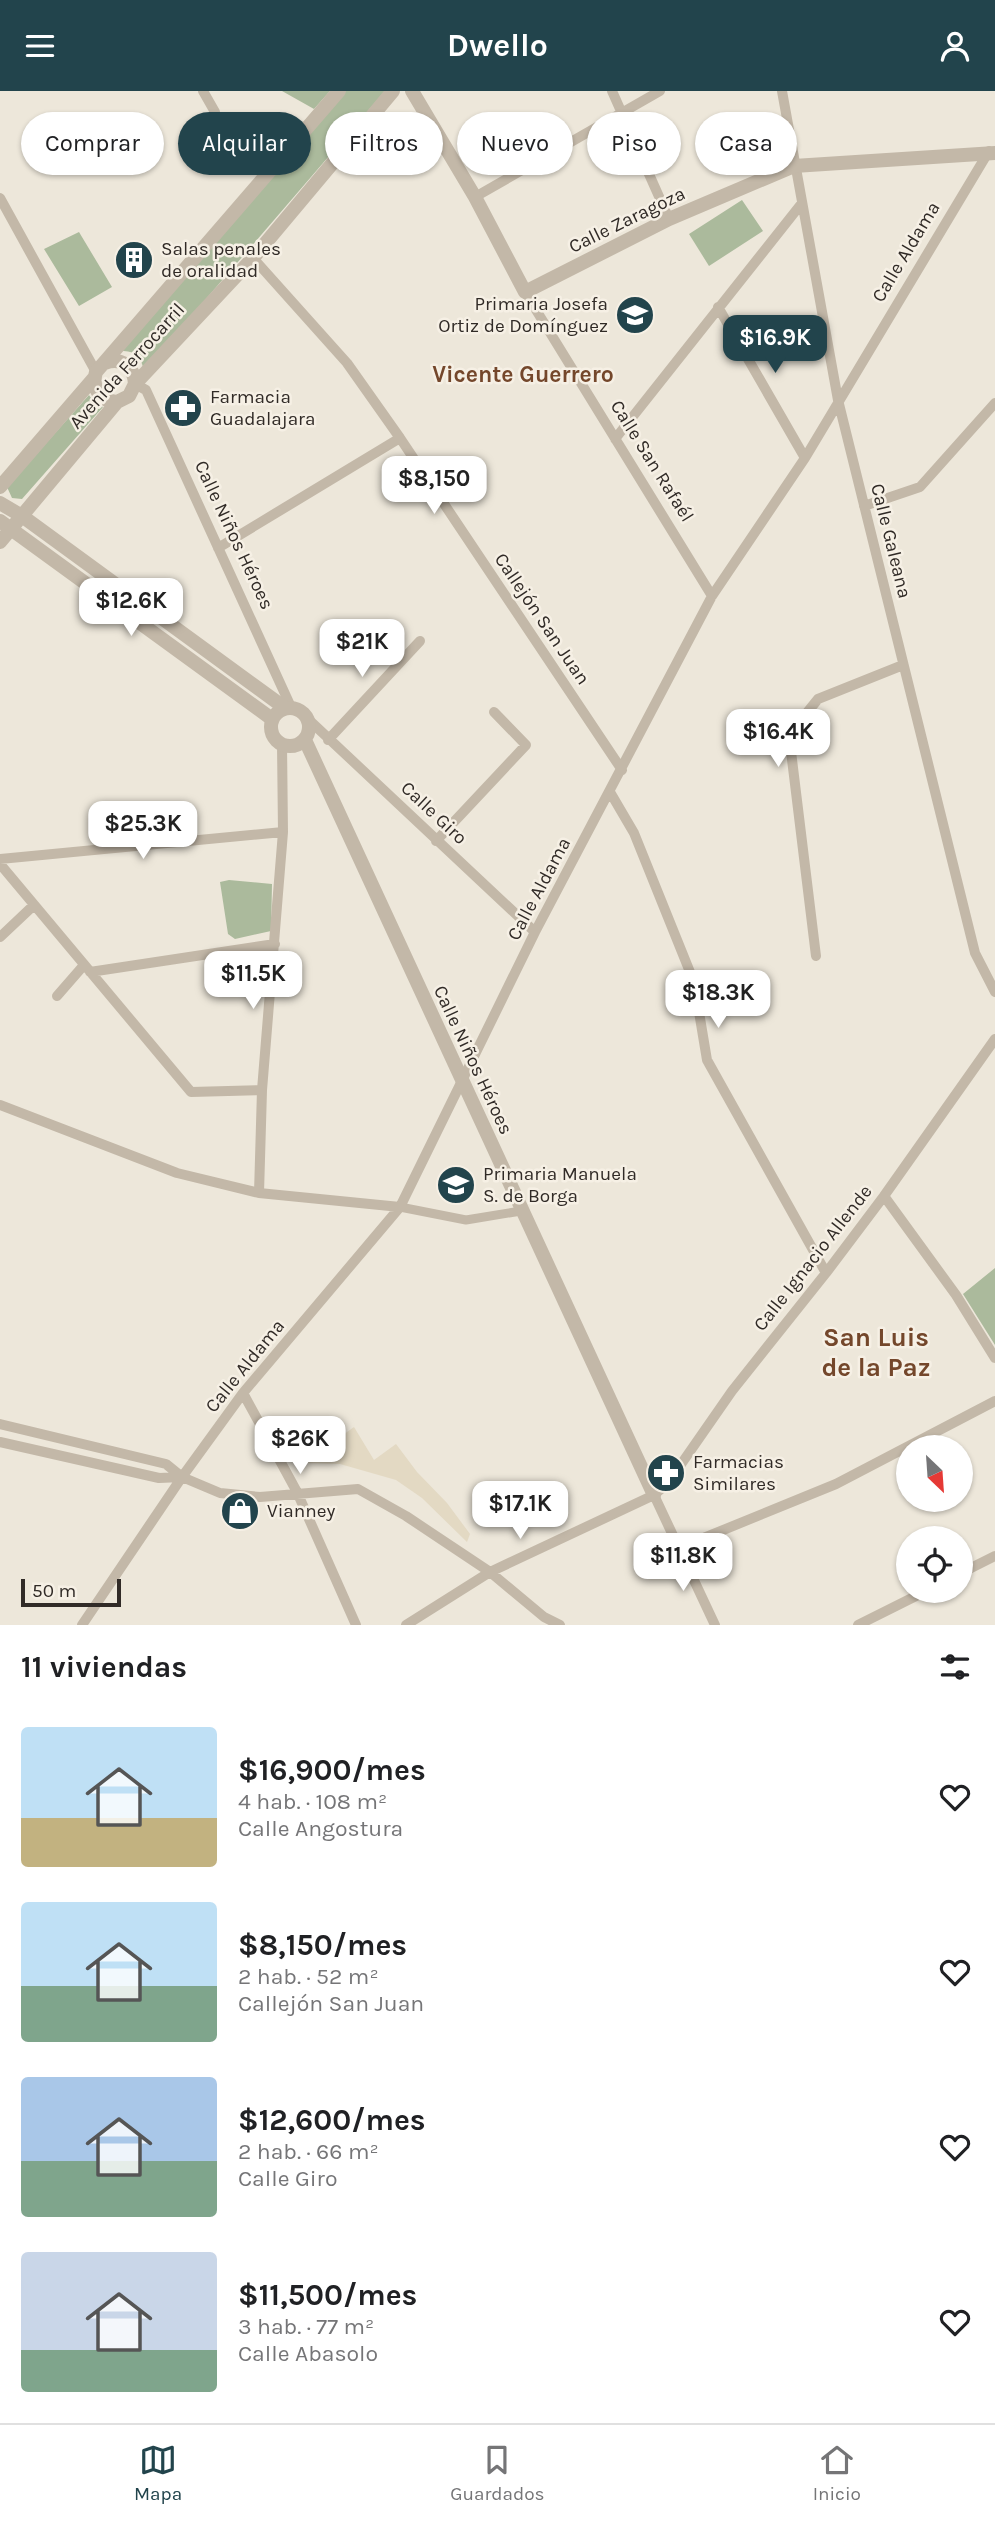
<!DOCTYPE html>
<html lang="es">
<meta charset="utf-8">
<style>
:root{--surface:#fff;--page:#f6f6f6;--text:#202124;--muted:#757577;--line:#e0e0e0;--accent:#22444c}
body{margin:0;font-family:Karla,sans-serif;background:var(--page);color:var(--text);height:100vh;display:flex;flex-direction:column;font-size:26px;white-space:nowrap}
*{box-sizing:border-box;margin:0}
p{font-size:23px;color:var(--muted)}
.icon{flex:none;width:38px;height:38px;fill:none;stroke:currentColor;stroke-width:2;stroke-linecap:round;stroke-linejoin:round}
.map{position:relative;height:1534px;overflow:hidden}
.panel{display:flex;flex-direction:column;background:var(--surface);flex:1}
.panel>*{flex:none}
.hud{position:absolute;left:21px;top:21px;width:954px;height:63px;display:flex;gap:14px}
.needle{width:46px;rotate:155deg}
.controls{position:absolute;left:896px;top:1344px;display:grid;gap:14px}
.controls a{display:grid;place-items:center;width:77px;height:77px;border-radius:50%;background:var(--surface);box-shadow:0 2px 5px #0004;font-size:35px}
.scale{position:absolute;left:21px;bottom:18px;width:100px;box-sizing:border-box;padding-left:7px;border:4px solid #312b27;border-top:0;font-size:19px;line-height:24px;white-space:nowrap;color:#312b27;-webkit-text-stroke:5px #f6f0e5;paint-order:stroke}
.price{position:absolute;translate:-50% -60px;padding:0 16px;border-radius:14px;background:#fff;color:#222;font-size:23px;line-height:46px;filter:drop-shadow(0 2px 4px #0008)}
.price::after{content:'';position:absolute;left:50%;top:42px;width:21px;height:16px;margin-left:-10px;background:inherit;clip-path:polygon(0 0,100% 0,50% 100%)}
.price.current{background:var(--accent);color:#fff}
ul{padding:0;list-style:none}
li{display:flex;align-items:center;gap:21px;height:175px;padding:0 21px}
li span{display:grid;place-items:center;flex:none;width:196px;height:140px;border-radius:7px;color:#555}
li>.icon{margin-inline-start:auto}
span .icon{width:84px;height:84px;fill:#fffc;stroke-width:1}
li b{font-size:30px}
h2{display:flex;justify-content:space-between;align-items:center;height:84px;padding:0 21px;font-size:30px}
.pill{padding:0 24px;border-radius:32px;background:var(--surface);box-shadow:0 2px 5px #0004;font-size:24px;line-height:63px}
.pill.current{background:var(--accent);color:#fff}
header{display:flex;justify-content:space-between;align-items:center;height:91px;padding:0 21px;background:var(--accent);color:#fff;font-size:32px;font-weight:700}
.menu{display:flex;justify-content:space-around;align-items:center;height:98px;border-top:2px solid var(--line);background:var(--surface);font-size:19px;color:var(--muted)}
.menu a{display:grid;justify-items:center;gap:4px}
.menu .current{color:var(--accent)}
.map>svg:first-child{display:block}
</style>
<header><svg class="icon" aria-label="menu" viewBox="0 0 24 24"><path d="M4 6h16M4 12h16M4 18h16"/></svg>Dwello<svg class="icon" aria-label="person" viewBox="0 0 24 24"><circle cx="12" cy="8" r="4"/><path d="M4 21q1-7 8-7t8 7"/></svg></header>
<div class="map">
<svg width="995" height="1534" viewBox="0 0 995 1534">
<rect width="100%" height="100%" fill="#ede7da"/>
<path fill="#abba9c" d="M282,0H330L314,18Z
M345,0H385L144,280C141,265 135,260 121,260Z
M742,109L763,140L709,175L689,143Z
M79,141L112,196L79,215L44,158Z
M89,304L95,313L103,316L22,408L12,407L7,396Z
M229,789L272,793L271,840L235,848L228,843L220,791Z
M995,1177V1254L963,1203Z"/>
<path fill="#e3d9c3" d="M354,1336L374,1369L396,1353L417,1381L447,1412L470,1443L467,1451L422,1407L396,1389L340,1373L304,1372Z"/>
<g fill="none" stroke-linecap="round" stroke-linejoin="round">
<path stroke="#c3b8a8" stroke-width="9" d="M400,1116L466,1129L521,1120"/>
<path stroke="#c3b8a8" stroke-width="10" d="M203,0L215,21
M612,0L669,128
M782,0L838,309L975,862L995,901
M475,106L660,0
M0,107L96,281
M253,167L347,272L400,347L622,679
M525,201L712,505
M718,216L805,367
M135,293L146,299L291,616
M615,348L802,112
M864,415L920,396L995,312
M218,457L400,347
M309,629L535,841
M328,649L420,550
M610,701L634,742L694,891L707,969L826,1182
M436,750L526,654L494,621
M0,768L283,741
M0,773L191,1001L262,999
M0,846L34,814
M816,865L789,644L818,608L903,574
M90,881L275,853
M57,905L84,874
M0,1014L177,1082L259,1102L400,1116
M259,1102L262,999L283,741L282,653
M884,1105L956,1204L995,1267
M243,1302L297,1401L356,1534
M0,1333L166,1373L182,1386L220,1402L260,1406L358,1398L406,1425L490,1481L544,1526L560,1534
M0,1351L159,1387L182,1386
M654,1404L715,1534
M679,1457L836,1393L995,1310
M961,1482L995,1465
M82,1534L182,1386L243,1302L400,1116L535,841L712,505L805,367L989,60
M406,1534L490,1481L654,1404L668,1392L732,1300L826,1182L884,1105L995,948
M858,1534L926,1500"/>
<path stroke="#c3b8a8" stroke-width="14" d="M412,0L475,106L525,201L669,128L794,75L995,62
M105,272C121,266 134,275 135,293
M117,311C100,310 91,297 96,281L339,0
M0,396L94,287
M0,412L22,425L285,617
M0,430L272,628
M0,451L117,311L129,305L135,293L253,167L393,0
M271 636a19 19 0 1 1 38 0a19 19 0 1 1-38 0Z
M305,649L654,1404"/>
</g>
<defs>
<symbol id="building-disc" viewBox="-11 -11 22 22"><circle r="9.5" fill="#22444c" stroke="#f6f0e5"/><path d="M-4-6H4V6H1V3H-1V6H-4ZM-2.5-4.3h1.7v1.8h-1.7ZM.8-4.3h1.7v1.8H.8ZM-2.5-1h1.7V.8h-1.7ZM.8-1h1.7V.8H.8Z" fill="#fff"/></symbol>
<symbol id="school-disc" viewBox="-11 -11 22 22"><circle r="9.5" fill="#22444c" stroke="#f6f0e5"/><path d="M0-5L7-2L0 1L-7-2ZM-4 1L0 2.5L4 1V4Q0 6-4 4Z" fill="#fff"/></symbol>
<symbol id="pharmacy-disc" viewBox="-11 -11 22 22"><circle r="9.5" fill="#22444c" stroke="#f6f0e5"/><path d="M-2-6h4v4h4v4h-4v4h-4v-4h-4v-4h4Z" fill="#fff"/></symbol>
<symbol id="shop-disc" viewBox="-11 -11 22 22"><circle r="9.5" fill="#22444c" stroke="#f6f0e5"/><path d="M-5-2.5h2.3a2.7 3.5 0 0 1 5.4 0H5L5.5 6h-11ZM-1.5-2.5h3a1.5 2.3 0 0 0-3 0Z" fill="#fff"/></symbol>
</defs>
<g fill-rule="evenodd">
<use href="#building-disc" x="112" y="147" width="44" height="44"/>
<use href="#school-disc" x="613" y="202" width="44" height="44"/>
<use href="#pharmacy-disc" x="161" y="295" width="44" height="44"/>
<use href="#school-disc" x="434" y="1072" width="44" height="44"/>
<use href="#pharmacy-disc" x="644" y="1360" width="44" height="44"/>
<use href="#shop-disc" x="218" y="1398" width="44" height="44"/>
</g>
<g text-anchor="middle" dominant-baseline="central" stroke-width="5" stroke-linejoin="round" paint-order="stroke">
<g font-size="19" fill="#312b27" stroke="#f6f0e5">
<text transform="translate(627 129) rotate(-26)">Calle Zaragoza</text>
<text transform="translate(906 161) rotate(-59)">Calle Aldama</text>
<text transform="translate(127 275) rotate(-48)">Avenida Ferrocarril</text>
<text transform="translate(652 370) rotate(58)">Calle San Rafaél</text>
<text transform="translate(234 444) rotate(65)">Calle Niños Héroes</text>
<text transform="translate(891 450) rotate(76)">Calle Galeana</text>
<text transform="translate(542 528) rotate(56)">Callejón San Juan</text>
<text transform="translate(434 722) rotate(43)">Calle Giro</text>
<text transform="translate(539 798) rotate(-62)">Calle Aldama</text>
<text transform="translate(473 969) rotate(65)">Calle Niños Héroes</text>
<text transform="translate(813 1167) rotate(-52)">Calle Ignacio Allende</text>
<text transform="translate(245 1275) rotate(-51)">Calle Aldama</text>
</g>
<g font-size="19" fill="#312b27" stroke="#f6f0e5" text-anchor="start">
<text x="161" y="158">Salas penales<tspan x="161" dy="22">de oralidad</tspan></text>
<text x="608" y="213" text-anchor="end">Primaria Josefa<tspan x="608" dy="22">Ortiz de Domínguez</tspan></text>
<text x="210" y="306">Farmacia<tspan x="210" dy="22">Guadalajara</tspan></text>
<text x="483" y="1083">Primaria Manuela<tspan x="483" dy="22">S. de Borga</tspan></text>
<text x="693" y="1371">Farmacias<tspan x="693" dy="22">Similares</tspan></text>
<text x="267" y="1420">Vianney</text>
</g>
<g font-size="23" font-weight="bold" fill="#74472b" stroke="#f6f0e5">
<text x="523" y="283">Vicente Guerrero</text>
</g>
<g font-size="26" font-weight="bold" fill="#74472b" stroke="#f6f0e5">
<text x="876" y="1246">San Luis<tspan x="876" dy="30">de la Paz</tspan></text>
</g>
</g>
</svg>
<div class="controls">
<a><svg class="needle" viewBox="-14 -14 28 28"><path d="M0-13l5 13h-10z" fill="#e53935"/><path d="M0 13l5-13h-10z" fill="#757577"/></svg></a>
<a><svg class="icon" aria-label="locate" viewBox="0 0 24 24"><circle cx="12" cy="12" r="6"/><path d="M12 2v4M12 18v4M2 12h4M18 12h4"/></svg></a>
</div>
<div class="scale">50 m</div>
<b class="price current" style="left:775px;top:284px">$16.9K</b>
<b class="price" style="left:434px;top:425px">$8,150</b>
<b class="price" style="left:131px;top:547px">$12.6K</b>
<b class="price" style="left:362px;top:588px">$21K</b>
<b class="price" style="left:778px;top:678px">$16.4K</b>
<b class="price" style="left:143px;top:770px">$25.3K</b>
<b class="price" style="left:253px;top:920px">$11.5K</b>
<b class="price" style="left:718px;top:939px">$18.3K</b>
<b class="price" style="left:300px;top:1385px">$26K</b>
<b class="price" style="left:520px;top:1450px">$17.1K</b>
<b class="price" style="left:683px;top:1502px">$11.8K</b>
<div class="hud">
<a class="pill">Comprar</a>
<a class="pill current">Alquilar</a>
<a class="pill">Filtros</a>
<a class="pill">Nuevo</a>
<a class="pill">Piso</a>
<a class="pill">Casa</a>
</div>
</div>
<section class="panel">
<h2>11 viviendas<svg class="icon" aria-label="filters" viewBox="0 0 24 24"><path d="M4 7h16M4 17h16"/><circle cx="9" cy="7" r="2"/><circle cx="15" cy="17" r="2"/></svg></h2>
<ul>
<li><span style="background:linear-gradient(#bfe0f5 65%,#c2b280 0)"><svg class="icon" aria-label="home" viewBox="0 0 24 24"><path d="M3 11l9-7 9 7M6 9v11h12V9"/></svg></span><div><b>$16,900/mes</b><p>4 hab. · 108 m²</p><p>Calle Angostura</p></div><svg class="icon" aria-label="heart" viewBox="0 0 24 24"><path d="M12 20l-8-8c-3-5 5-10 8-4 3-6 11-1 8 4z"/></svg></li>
<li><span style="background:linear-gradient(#bfe0f5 60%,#7fa58c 0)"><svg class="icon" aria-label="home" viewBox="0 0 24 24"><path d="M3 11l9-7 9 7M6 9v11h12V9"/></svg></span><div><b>$8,150/mes</b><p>2 hab. · 52 m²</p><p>Callejón San Juan</p></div><svg class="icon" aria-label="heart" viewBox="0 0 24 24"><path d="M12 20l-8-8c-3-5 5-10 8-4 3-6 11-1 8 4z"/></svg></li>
<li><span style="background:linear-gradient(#a9c7e8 60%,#7fa58c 0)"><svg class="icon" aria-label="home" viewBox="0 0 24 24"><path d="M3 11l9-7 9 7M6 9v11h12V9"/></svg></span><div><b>$12,600/mes</b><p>2 hab. · 66 m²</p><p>Calle Giro</p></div><svg class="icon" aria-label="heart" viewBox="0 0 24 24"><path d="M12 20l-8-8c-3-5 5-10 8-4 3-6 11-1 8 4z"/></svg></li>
<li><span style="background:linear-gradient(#c9d6e8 70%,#7fa58c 0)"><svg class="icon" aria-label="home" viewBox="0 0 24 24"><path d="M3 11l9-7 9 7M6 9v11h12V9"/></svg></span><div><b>$11,500/mes</b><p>3 hab. · 77 m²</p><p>Calle Abasolo</p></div><svg class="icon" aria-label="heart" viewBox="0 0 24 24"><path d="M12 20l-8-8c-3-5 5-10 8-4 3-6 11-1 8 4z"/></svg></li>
</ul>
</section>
<nav class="menu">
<a class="current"><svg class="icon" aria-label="map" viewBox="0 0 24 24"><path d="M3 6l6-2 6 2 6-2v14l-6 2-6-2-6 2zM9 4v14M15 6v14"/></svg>Mapa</a>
<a><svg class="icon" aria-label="saved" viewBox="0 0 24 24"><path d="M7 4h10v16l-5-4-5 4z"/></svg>Guardados</a>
<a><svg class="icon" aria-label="home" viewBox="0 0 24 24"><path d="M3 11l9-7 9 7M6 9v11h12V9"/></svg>Inicio</a>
</nav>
